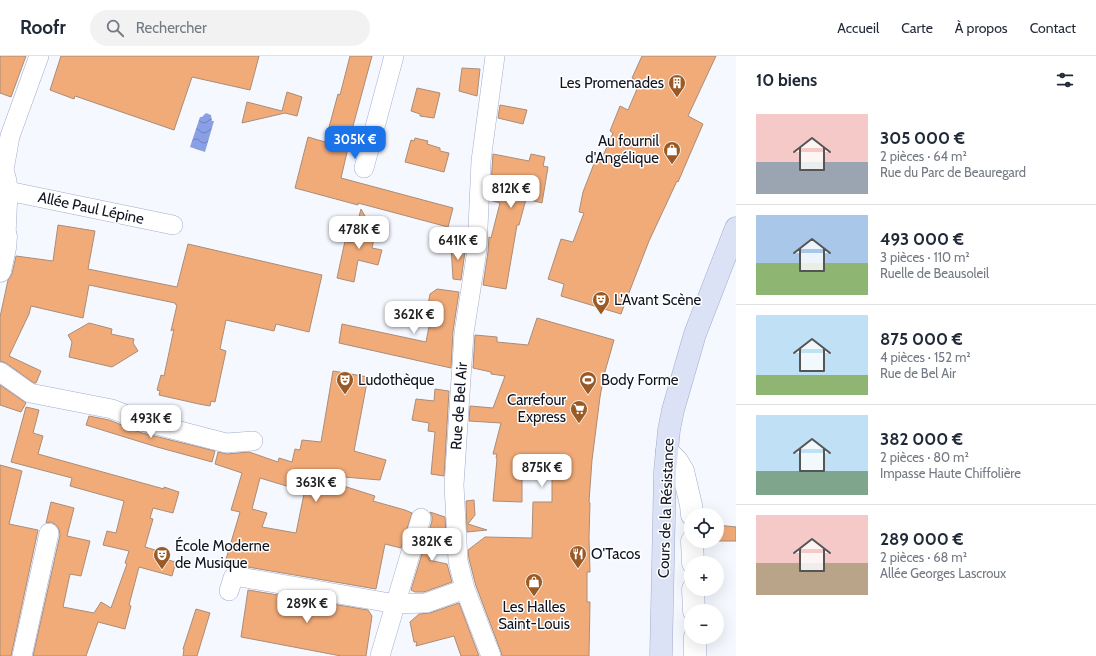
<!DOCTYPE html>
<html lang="fr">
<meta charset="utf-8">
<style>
:root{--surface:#fff;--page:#f2f2f3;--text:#1f2937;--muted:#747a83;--line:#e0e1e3;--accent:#1a73e8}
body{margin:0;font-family:Cabin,sans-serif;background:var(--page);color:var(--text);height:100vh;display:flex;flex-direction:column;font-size:15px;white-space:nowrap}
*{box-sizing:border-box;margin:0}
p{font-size:13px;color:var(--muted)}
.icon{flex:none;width:22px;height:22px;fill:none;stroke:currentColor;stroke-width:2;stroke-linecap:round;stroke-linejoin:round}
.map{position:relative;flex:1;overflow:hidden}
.panel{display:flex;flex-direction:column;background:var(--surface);width:360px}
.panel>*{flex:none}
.controls{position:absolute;left:684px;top:452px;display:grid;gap:8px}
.controls a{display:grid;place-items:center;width:40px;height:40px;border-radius:50%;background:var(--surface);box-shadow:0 4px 16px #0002;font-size:20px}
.price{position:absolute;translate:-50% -34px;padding:0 9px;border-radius:8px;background:#fff;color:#222;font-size:13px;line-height:26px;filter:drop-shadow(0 1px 2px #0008)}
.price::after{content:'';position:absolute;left:50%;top:24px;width:12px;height:9px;margin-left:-6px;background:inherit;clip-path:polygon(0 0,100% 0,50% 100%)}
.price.active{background:var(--accent);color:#fff}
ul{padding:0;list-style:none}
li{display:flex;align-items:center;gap:12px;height:100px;padding:0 20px}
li+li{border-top:1px solid var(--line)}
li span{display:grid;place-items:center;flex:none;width:112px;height:80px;border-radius:0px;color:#555}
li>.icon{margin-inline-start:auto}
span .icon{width:48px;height:48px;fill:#fffc;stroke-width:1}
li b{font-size:17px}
h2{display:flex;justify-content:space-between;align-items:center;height:48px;padding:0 20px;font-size:17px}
header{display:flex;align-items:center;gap:24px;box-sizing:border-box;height:56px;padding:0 20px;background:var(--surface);border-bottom:1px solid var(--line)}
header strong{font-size:19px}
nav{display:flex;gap:22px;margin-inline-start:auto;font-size:14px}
.search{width:280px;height:36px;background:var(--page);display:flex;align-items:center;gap:10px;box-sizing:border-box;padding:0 14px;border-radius:22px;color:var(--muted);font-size:15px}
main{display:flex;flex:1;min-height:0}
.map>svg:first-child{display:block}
</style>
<header>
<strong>Roofr</strong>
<div class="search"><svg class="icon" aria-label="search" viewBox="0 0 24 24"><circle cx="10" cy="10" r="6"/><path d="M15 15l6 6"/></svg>Rechercher</div>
<nav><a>Accueil</a><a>Carte</a><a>À propos</a><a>Contact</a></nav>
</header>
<main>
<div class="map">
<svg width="736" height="600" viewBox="0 0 736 600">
<defs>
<pattern id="water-waves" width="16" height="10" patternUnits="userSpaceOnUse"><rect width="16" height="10" fill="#8aa0e6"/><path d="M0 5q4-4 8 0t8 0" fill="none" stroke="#6f81ba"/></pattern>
</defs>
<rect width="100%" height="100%" fill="#f5f8ff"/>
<path fill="url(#water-waves)" d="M206,57L211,59L212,65H214L205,96L190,91L200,61H202Z"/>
<path fill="#f1ab78" stroke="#ab8c77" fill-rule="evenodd" d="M0,0H26L11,41L0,37Z
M61,0H259L250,34L192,21L174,74L75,40L74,43L50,34Z
M350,0H372L347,92H348L341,122L453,152L448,171L358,147V149L295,132L308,81L325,86L338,38L340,39Z
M642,0H716L688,60L703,68L678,126L677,125L649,185L625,247L621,258L561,240L564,228L548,223L561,183L573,186L584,157L579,156L583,136L597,100L602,102L613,77L610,75L620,50L628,54L640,26L632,22Z
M462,12L480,13L477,40L459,35Z
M417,32L440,37L434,62L420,60V58L411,55Z
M287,36L302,41L297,60L285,57L242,67L247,46L282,55Z
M500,49L527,54L523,68L498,62Z
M415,82L428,85L427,88L440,92V95L449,97L444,116L405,106L411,84L414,85Z
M493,98L529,105L531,98L545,101L543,110L548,111L542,147L526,143L519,169H517L506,233L483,229L488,196L489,181L491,182L500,147L490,144Z
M361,153L375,178L372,192L382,194L378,209L358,204L354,226L337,222L345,185L352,187Z
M58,169L95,175L88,213L177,231L188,188L322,219L309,276L276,268L274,275L226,264L220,293L226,295L215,346L211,345L210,350L199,348L159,339L160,335L157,334L161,319L164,320L174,273L171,275L177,249L175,248V247L89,229L83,262L31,250L29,258L9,300L41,315L36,327H34L6,307L0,305V261L8,224L12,218L16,200L53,205Z
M466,189L461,224L453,223L451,190Z
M437,233L459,236L453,275L451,312L339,287L342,268L426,286L433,250L428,249L430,238Z
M537,262L614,284L604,319L600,341L592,404L589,446L590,447L589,482L590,516H587V546H590L589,600H502L501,596L476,530L469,503L468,494L485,481L532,482L533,446H552V418L522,417V446L493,445L497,403L496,402L497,398H493L501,367L469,365L470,350L493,352L505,320L491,318V316L473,312L475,279L497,281V286L528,289Z
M89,267L112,273L111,278L134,283L133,287L138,295L112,311L69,301L72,286L68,279Z
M333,315L368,321L354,395L386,404L380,424L332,420L331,426L375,440L373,445L405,454L412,457L401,492L385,488L376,533L242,510L230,511L224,510L240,456L231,454L242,417L215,408L218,396L227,398L249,396L278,406L279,402L292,406L295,393L300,394L302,384L321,386ZM260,422L303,435V438H304L296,477L262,471L267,457L252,453Z
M0,329L26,347L21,356L0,349Z
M435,333L449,335L444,420L431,418L435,376L428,375L429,367L412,364L416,343L434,345Z
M26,351L39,354L33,377L43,380L38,398L164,433V431L179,436L173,457L153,452L150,462L153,463L145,491L162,496L160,502L176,506L172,520L139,511L129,549L131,550L125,573L98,566L86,600H33L60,479L59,473L56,469L51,466L46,467L51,446L74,452L67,480L90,485L81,520L70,518L63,551L94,557L101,546L111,552L127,508L125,507L129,495L103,489L107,475L116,477L124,445L70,430L72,422L11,406Z
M89,360L109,364L142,377L215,395L212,406L157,391L86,369Z
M0,409L22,415L9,468L38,474L11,600H0Z
M474,444L475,459L468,468L487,474L467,476L466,445Z
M430,456L445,461L446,478L432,480L429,504L447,508L452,526L424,536H415L411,534L432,465V460Z
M717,469L736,471V485H717Z
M248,534L368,554L372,560L366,600H341L241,581Z
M459,547L479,600H461L454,580L416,590L417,586H414L410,566L419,558L430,557Z
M196,553L210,557L197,600H183L184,593H183Z"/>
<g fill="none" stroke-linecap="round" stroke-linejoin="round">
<defs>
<path id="minor" d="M364,112L394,0
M8,135L173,169
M6,180L8,135L7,125L4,114L10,80L39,0
M0,316L30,337L112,353L145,366L226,387L253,385
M229,535L233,522L240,521L396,548L426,547L465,533
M22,600L49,477
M380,600L421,462
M491,600L465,533L458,505L454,429L464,277L477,194L481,105L495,0"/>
<path id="tertiary" d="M0,215L5,192L6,180
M667,395L677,405L683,415L691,449L692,459
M692,485L693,507
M693,533L694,555
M695,581V600"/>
<path id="secondary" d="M661,600L665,415L669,374L673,354L695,278L736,172"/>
</defs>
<use href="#minor" stroke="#a2adce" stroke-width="20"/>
<use href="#tertiary" stroke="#a2adce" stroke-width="23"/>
<use href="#secondary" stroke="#a2adce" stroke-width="23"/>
<use href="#minor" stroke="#fff" stroke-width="19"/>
<use href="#tertiary" stroke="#fff" stroke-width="22"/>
<use href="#secondary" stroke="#dce2f5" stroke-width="22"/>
</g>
<defs>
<symbol id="building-pin" viewBox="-11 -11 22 30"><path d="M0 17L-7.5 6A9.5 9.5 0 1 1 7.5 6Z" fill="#9a5a25" stroke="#fff"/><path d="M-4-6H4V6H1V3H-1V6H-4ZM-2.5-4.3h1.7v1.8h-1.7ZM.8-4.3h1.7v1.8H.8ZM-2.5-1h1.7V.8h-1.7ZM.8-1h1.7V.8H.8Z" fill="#fff"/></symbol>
<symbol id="shop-pin" viewBox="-11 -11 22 30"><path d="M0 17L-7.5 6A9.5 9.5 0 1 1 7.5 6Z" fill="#9a5a25" stroke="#fff"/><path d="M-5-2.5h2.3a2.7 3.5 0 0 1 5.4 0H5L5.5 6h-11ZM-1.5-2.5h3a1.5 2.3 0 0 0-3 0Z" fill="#fff"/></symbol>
<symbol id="theatre-pin" viewBox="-11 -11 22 30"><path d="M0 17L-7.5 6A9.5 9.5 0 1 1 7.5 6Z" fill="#9a5a25" stroke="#fff"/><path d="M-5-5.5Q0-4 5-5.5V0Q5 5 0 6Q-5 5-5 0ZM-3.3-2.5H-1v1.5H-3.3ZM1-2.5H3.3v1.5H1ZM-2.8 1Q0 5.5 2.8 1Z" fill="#fff"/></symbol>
<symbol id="stadium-pin" viewBox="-11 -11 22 30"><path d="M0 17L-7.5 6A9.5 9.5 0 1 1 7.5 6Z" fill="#9a5a25" stroke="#fff"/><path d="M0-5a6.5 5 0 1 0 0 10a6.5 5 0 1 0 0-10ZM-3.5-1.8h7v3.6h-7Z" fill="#fff"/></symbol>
<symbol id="supermarket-pin" viewBox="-11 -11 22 30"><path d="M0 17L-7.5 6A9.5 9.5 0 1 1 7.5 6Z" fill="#9a5a25" stroke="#fff"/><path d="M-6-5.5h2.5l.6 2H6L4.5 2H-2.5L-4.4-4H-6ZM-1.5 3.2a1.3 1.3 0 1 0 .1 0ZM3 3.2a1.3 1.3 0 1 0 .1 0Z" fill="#fff"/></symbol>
<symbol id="restaurant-pin" viewBox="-11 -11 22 30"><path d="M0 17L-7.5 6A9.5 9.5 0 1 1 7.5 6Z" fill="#9a5a25" stroke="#fff"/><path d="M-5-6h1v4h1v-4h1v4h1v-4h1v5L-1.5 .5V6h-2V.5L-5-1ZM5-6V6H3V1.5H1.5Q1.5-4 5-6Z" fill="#fff"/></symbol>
</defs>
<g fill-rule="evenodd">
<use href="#building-pin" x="667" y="17" width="20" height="27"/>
<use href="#shop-pin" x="662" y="84" width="20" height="27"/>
<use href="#theatre-pin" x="591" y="234" width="20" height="27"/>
<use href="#theatre-pin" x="335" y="314" width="20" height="27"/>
<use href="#stadium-pin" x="578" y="314" width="20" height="27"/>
<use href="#supermarket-pin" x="569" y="343" width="20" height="27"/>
<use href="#restaurant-pin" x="568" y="488" width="20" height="27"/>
<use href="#theatre-pin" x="152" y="489" width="20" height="27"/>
<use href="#shop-pin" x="524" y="516" width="20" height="27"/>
</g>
<g text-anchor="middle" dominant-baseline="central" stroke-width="3" stroke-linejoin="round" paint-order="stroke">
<g font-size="15" fill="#101420" stroke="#fff" text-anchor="start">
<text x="664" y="27" text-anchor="end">Les Promenades</text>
<text x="659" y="85" text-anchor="end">Au fournil<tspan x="659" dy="17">d'Angélique</tspan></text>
<text x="614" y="244">L'Avant Scène</text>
<text x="358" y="324">Ludothèque</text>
<text x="601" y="324">Body Forme</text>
<text x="566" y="344" text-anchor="end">Carrefour<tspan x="566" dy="17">Express</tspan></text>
<text x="175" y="490">École Moderne<tspan x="175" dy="17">de Musique</tspan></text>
<text x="591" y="498">O'Tacos</text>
<text x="534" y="551" text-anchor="middle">Les Halles<tspan x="534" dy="17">Saint-Louis</tspan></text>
</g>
<g font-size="15" fill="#101420" stroke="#fff">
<text transform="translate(91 152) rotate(12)">Allée Paul Lépine</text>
<text transform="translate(459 350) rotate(-86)">Rue de Bel Air</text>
<text transform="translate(666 452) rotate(-88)">Cours de la Résistance</text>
</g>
</g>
</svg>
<div class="controls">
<a><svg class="icon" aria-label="locate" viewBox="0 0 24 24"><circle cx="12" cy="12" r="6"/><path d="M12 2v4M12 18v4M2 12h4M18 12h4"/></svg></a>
<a>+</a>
<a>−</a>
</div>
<b class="price active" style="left:355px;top:104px">305K €</b>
<b class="price" style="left:511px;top:153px">812K €</b>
<b class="price" style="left:359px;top:194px">478K €</b>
<b class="price" style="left:458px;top:205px">641K €</b>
<b class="price" style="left:414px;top:279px">362K €</b>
<b class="price" style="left:151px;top:383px">493K €</b>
<b class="price" style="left:542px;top:432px">875K €</b>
<b class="price" style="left:316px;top:447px">363K €</b>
<b class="price" style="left:432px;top:506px">382K €</b>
<b class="price" style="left:307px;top:568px">289K €</b>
</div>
<section class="panel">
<h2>10 biens<svg class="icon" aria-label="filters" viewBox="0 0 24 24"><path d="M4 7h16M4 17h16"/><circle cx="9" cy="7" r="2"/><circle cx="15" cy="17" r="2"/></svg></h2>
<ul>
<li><span style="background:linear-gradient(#f6c9c9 60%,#9aa5b1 0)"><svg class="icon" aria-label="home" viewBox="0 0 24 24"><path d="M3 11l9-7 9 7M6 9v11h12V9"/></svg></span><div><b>305 000 €</b><p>2 pièces · 64 m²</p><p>Rue du Parc de Beauregard</p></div></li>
<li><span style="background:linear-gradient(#a9c7e8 60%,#8fb573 0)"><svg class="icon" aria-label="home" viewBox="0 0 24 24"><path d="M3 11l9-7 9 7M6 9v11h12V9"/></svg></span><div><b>493 000 €</b><p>3 pièces · 110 m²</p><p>Ruelle de Beausoleil</p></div></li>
<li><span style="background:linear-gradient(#bfe0f5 75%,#8fb573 0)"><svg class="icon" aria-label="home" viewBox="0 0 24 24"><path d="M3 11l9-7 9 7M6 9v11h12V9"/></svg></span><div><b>875 000 €</b><p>4 pièces · 152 m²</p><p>Rue de Bel Air</p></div></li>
<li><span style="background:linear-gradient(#bfe0f5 70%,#7fa58c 0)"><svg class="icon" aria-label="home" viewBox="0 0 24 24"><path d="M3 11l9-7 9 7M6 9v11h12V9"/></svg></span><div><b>382 000 €</b><p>2 pièces · 80 m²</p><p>Impasse Haute Chiffolière</p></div></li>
<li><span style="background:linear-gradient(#f6c9c9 60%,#b9a48a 0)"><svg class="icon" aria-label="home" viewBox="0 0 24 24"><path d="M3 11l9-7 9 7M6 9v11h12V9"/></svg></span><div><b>289 000 €</b><p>2 pièces · 68 m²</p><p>Allée Georges Lascroux</p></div></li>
</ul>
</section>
</main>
